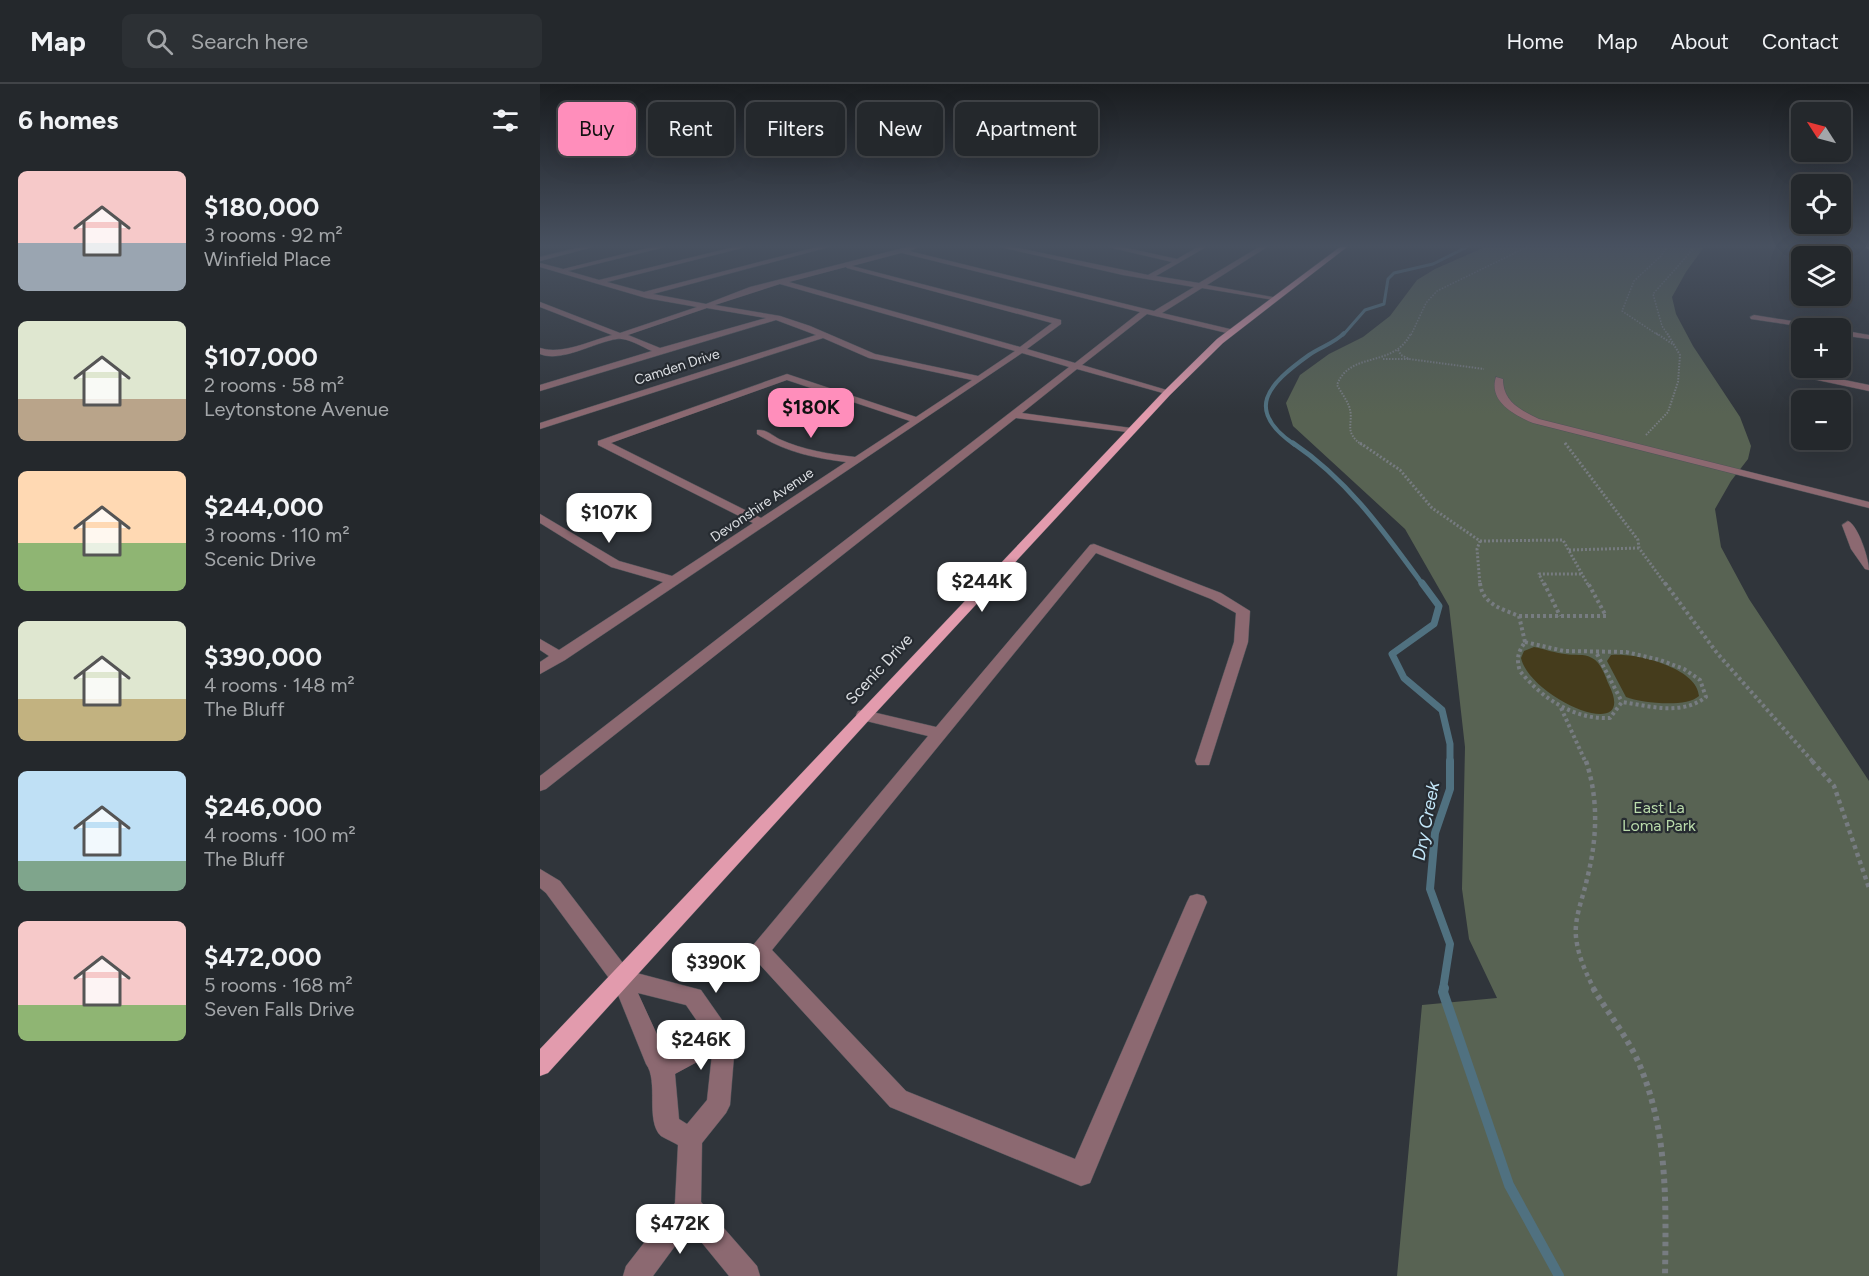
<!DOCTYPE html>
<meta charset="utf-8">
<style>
:root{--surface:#24282c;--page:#2c3034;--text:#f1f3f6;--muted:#a3a6a9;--line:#414448;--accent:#ff8ebb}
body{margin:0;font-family:Figtree,sans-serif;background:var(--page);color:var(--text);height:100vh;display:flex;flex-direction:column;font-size:22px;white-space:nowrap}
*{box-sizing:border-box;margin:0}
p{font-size:20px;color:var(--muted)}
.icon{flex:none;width:33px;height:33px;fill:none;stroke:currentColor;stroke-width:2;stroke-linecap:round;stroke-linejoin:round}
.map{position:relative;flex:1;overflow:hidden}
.sheet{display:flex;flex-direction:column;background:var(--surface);width:540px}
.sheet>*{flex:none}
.hud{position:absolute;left:18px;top:18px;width:570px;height:54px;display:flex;gap:12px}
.needle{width:39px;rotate:306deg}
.buttons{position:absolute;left:1251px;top:18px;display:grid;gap:12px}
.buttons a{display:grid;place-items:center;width:60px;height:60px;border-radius:9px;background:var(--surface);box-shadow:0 6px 24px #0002,0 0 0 2px var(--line);font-size:30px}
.price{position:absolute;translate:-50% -51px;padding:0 14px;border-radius:12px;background:#fff;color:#222;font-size:20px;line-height:39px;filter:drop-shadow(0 2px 3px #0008)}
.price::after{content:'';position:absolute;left:50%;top:36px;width:18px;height:14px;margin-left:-9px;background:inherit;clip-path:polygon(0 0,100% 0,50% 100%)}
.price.active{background:var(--accent);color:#111}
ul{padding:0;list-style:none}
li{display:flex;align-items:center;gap:18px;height:150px;padding:0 18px}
li span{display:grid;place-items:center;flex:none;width:168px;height:120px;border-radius:9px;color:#555}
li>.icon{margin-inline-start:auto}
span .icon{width:72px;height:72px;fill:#fffc;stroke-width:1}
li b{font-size:26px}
h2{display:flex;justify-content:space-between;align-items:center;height:72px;padding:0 18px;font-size:26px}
.pill{padding:0 21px;border-radius:9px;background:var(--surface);box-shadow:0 6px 24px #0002,0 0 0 2px var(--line);font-size:21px;line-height:54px}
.pill.active{background:var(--accent);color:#111}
header{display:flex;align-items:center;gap:36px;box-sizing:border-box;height:84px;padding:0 30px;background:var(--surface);border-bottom:2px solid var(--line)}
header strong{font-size:28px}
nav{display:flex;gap:33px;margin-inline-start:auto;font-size:21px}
.search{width:420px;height:54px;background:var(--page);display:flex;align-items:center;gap:15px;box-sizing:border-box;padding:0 21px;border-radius:9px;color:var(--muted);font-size:22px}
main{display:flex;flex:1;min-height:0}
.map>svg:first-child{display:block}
</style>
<header>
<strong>Map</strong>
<div class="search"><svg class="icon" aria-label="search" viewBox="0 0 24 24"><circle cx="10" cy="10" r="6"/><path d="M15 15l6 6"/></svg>Search here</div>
<nav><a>Home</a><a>Map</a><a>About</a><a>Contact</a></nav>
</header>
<main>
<section class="sheet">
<h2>6 homes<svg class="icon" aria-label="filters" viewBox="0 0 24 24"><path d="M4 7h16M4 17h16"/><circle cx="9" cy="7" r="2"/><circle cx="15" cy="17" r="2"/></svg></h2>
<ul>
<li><span style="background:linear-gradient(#f6c9c9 60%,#9aa5b1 0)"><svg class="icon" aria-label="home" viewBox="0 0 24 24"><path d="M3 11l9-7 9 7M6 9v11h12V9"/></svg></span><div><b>$180,000</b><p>3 rooms · 92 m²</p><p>Winfield Place</p></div></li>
<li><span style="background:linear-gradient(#dfe7d0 65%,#b9a48a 0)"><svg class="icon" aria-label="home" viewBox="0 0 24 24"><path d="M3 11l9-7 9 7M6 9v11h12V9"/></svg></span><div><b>$107,000</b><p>2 rooms · 58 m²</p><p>Leytonstone Avenue</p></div></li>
<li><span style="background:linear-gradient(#ffd9b3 60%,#8fb573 0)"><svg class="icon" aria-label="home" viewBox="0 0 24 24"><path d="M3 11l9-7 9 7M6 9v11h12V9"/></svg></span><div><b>$244,000</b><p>3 rooms · 110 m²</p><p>Scenic Drive</p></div></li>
<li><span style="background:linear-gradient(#dfe7d0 65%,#c2b280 0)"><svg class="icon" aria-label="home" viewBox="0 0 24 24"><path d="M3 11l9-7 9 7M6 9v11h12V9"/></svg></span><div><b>$390,000</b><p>4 rooms · 148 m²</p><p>The Bluff</p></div></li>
<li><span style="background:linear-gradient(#bfe0f5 75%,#7fa58c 0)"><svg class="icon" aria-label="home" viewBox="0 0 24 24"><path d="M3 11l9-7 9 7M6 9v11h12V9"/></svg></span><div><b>$246,000</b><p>4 rooms · 100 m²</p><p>The Bluff</p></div></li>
<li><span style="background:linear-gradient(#f6c9c9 70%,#8fb573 0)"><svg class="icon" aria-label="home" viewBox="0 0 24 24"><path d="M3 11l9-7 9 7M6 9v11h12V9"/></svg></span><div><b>$472,000</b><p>5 rooms · 168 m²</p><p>Seven Falls Drive</p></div></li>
</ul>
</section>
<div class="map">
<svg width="1329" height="1192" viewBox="0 0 1329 1192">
<rect width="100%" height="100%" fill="#30353b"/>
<path fill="#586353" d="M945,163H1164L1146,188L1132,213L1136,230L1153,262L1200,333L1211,362L1208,375L1191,397L1175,425L1181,463L1209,515L1329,697V1192H857L882,921L957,914L929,855L922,805L925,663L909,522L865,445L753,342L746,319L760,291L789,270L823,253L850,232L877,196L895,185Z"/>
<path fill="#453c1c" d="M994,563C1004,565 1015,569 1025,570C1034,572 1044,569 1052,574C1061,578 1065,592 1069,601C1099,662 990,614 981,574L984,567Z
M1071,571C1095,568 1158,584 1159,612C1146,624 1102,619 1086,613L1067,577Z"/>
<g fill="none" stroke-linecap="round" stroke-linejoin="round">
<path stroke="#507180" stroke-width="3" d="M803,251L825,226L844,220L848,195L854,189L893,180L927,163"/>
<path stroke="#507180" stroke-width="4" d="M755,361C704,326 727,301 769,271C780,263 795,259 804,249"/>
<path stroke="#507180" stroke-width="5" d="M753,359C808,396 845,449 883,501"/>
<path stroke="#507180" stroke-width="7" d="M882,499L899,522L894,540L852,570L864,594L902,626L910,660V679"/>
<path stroke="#507180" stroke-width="8" d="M903,905L910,860L890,805L895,749L910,705V677"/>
<path stroke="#507180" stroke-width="10" d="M904,904L903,908L969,1101L1019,1192"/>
<defs>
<path id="minor" d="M41,163H53L0,177V173Z
M112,163H125L28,187L59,196L194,163H206L67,198L104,208L277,163H289L113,210L166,220L210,203L367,163H379L369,167L614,227L654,203L583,191L460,163H473L608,191L632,178L568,163H582L637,175L658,163H666L616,192L659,199L719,163H727L667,201L738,214L734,216L662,204L622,229L694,246L695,248L691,250L607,230L542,281L630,307V311L537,285L482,329L591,344L595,345V349L476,334L6,705L0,707V692L529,283L482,269L25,576L0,590V578L9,572L0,566V555L19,566L123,498L71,483L0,439V430L79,477L132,492L213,439L58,361V357L247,290L376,333L432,296L329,274L283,254L0,345V339L276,251L236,236L0,307V301L112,267C102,263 87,253 77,255C55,258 21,279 0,270V264C22,271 50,257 72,251L0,223V218L80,249L157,223L106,214L0,183V179L23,185ZM361,169H362L600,228L535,279L487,265L521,240V236L312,182ZM306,183L307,184L512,239L480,263L249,198ZM240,200L475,267L438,292L335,270L270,242L240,232L175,221ZM167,224L226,234L120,264L88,251ZM247,296L370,337L315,373C289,370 263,366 239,355C232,351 226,345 217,346V350C245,368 274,374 306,378L221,434L71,359Z
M1214,231L1283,242L1287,244H1271L1211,235L1210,233Z
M1300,246L1329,251V255L1300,251Z
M1266,288L1329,301V307L1263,293L1262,291Z
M956,293L963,295C963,318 981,326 999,335L1329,418V424L993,339C974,331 948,317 956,293Z
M1308,437C1318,441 1329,475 1329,486L1325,485L1311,465L1302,441Z
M554,460L681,509L710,527L708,558L669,681H657L655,677L694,558L696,529L671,515L556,469L232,866L366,1007L535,1075L647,818L650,812L657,810L664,812L667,818L550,1099L541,1102L350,1023L212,872L209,866L388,652L318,635L316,631L318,627L324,626L396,643L550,461Z
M0,785L20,797L89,887L161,906L189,946L194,972L190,1021L186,1029L162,1059L161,1118L217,1182L220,1192H189L149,1143L113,1192H83L86,1182L135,1119L138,1061C133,1058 126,1055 121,1052C105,1037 119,997 106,980L74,901L6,809L0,804ZM98,909L146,921L166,950L126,970ZM172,970L167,1016L147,1040L139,1035L135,990Z"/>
<path id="major" d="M800,163H807L683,259L630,311L330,635L8,989L0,992V965L624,307L677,255Z
M1325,163H1329V165L1326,164Z"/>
</defs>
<use href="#minor" stroke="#4f5459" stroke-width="1"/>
<use href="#major" stroke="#4f5459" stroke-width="1"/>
<path stroke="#777c81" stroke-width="1.5" stroke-dasharray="1.5 1.5" stroke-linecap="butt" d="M871,251L886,219L897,207L987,163
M1118,251L1082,227L1094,197L1121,172L1127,163
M1128,251L1122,242L1113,210L1155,163"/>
<path stroke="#777c81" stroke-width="2" stroke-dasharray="1.5 1.5" stroke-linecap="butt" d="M1116,249L1134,261
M858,266L861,271L869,275L944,285
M843,275H869
M1106,351L1128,328L1138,298L1140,271L1127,249
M1025,359L1026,361
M822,361C802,347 815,339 809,322C806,315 801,308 797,301C810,266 854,285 871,249"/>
<path stroke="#777c81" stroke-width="3" stroke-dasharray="2 2" stroke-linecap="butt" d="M820,359L860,386L892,424L940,457L937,465L940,501
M1025,359L1098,456L1099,464L1126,501
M940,457L1023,456L1048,501
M1029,466L1099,464
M1004,501L999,490H1043"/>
<path stroke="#777c81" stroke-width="4" stroke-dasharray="3 3" stroke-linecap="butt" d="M940,499C942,520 962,525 979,532L985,558
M1004,499L1020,532
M1125,499L1177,569L1274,679
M979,532H1066L1048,499
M985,558L1024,567L1086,568L1120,576L1144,585L1160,596L1166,613C1141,632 1110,622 1082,618L1070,634C1035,636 1001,614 980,587C976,575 978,568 985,558Z
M1057,570L1082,618
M1021,624L1046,679"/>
<path stroke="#777c81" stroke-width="4.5" stroke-dasharray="4 4" stroke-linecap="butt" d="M1046,677C1059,716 1057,756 1047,795C1043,814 1034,834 1036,853C1038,872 1046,889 1054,905
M1272,677L1294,702L1329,804"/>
<path stroke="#777c81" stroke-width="6" stroke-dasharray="4.5 4.5" stroke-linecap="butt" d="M1053,904C1069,931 1091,957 1102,987C1128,1052 1126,1123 1125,1192"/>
<use href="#minor" fill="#8c6971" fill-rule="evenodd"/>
<use href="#major" fill="#e29bad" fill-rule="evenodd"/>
</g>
<linearGradient id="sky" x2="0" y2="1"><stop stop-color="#1a1d20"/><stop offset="0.49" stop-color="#485160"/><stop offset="1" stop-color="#485160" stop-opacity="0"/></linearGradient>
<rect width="1329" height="330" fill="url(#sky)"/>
<g text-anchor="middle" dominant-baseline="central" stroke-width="4.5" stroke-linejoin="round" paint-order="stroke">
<g font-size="14" fill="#dde0e4" stroke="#262b31">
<text transform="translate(137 283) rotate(-18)">Camden Drive</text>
<text transform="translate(222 421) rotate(-34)">Devonshire Avenue</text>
</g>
<g font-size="16" fill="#dde0e4" stroke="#262b31">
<text transform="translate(339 585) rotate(-47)">Scenic Drive</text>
</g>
<g font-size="16" fill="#badbab" stroke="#262b31">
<text x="1119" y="723">East La<tspan x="1119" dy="18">Loma Park</tspan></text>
</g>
<g font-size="18" font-style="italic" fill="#c3e7f9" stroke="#262b31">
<text transform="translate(886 737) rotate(-79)">Dry Creek</text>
</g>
</g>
</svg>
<div class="buttons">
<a><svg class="needle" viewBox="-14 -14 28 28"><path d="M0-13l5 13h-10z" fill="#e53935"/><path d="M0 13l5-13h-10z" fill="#a3a6a9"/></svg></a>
<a><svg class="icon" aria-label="locate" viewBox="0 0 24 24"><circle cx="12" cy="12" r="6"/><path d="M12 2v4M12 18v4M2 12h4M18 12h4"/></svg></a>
<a><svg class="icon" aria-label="layers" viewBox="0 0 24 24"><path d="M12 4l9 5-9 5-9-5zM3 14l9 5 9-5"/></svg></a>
<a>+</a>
<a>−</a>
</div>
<b class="price active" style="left:271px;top:355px">$180K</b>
<b class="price" style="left:69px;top:460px">$107K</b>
<b class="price" style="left:442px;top:529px">$244K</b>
<b class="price" style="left:176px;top:910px">$390K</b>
<b class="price" style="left:161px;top:987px">$246K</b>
<b class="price" style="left:140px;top:1171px">$472K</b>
<div class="hud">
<a class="pill active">Buy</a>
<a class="pill">Rent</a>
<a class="pill">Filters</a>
<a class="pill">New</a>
<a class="pill">Apartment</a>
</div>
</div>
</main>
